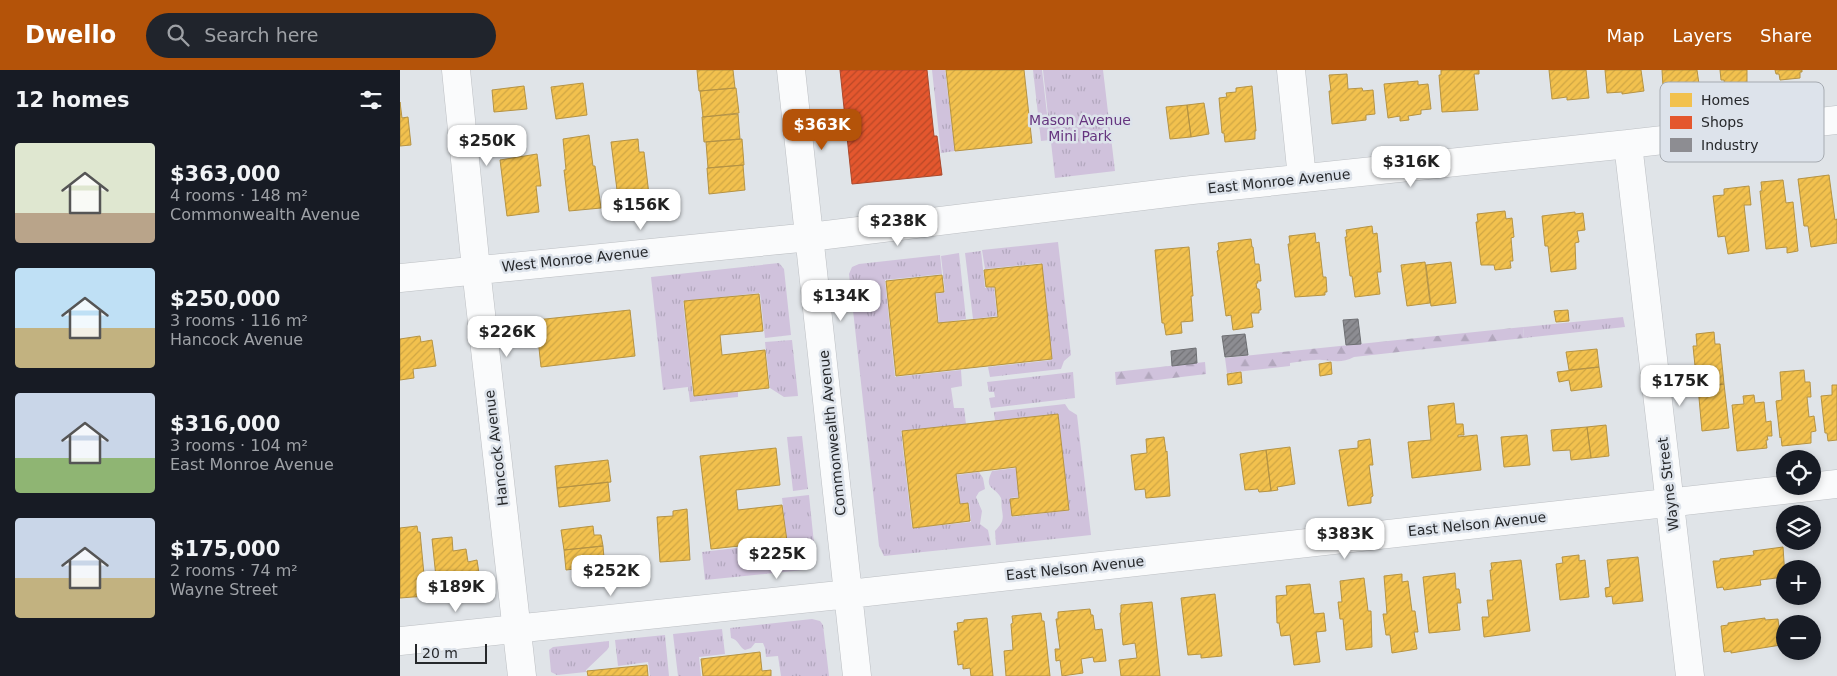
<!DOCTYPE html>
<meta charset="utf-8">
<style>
:root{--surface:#171b24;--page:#20242c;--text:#f1f3f6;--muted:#9ea1a6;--accent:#b45309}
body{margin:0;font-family:"DejaVu Sans",sans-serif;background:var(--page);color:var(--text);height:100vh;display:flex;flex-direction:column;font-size:19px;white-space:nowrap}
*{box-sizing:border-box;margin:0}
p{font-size:16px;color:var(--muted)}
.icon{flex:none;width:28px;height:28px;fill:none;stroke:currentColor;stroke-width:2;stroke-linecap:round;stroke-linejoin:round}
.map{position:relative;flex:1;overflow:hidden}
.side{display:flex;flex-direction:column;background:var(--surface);width:400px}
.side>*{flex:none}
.controls{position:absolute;left:1376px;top:380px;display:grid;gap:10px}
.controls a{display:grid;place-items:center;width:45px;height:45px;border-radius:50%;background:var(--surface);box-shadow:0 2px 8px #0003;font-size:25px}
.scale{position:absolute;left:15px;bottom:12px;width:72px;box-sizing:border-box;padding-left:5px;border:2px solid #26282b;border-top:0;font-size:14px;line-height:18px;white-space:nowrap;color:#26282b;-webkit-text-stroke:4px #dde3eb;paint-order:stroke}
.price{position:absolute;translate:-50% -42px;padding:0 11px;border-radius:10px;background:#fff;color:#222;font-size:16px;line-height:32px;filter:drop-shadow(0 1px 2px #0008)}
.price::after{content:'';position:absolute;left:50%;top:30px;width:15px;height:11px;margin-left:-8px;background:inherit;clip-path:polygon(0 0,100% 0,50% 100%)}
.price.active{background:var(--accent);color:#fff}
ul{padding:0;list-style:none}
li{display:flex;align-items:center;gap:15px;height:125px;padding:0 15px}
li span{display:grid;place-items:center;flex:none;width:140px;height:100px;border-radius:5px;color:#555}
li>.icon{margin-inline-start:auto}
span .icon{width:60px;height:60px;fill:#fffc;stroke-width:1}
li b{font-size:21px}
h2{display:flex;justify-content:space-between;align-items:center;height:60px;padding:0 15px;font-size:21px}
header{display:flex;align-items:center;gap:30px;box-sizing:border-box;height:70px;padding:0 25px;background:var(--accent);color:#fff}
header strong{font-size:24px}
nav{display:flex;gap:28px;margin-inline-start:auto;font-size:18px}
.search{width:350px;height:45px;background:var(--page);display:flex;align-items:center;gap:12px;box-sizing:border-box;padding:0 18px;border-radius:28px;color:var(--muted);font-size:19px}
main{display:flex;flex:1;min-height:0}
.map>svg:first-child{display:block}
</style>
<header>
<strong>Dwello</strong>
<div class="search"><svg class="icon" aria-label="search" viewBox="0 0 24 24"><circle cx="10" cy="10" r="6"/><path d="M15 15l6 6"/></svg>Search here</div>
<nav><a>Map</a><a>Layers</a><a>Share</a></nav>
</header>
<main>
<section class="side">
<h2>12 homes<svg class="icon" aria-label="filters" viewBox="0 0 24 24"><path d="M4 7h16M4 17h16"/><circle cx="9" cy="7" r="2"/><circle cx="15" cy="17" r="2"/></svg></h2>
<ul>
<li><span style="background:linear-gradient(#dfe7d0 70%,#b9a48a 0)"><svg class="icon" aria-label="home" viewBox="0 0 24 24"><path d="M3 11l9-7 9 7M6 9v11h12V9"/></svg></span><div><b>$363,000</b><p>4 rooms · 148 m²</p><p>Commonwealth Avenue</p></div></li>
<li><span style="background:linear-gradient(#bfe0f5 60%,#c2b280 0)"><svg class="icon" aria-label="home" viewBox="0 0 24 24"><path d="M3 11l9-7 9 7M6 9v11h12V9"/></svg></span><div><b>$250,000</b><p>3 rooms · 116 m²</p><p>Hancock Avenue</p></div></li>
<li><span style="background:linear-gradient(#c9d6e8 65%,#8fb573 0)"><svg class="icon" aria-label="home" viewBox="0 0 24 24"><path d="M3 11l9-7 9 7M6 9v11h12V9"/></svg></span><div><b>$316,000</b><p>3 rooms · 104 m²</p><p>East Monroe Avenue</p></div></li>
<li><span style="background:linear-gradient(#c9d6e8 60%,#c2b280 0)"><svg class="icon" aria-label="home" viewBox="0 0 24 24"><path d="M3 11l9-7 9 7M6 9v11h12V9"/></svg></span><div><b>$175,000</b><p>2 rooms · 74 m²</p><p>Wayne Street</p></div></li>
</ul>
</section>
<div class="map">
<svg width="1437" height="606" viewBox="0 0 1437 606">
<defs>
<pattern id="grass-tufts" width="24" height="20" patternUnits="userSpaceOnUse" patternTransform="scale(1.25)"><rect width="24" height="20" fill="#d0c2dc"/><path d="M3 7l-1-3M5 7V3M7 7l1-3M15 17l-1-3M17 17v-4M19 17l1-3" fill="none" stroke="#b2a7bd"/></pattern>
<pattern id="forest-firs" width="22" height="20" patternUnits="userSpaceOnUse" patternTransform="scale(1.25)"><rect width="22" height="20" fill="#d0c2dc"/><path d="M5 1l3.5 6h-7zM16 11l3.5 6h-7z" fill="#b2a7bd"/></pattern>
<pattern id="homes-hatch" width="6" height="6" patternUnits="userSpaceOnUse" patternTransform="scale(1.25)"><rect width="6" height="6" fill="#f2c14e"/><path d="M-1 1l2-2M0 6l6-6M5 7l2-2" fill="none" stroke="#cfa644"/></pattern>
<pattern id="shops-hatch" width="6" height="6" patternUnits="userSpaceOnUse" patternTransform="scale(1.25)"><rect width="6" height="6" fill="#e4572e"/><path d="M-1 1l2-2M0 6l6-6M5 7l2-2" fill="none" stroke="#b94827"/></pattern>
<pattern id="industry-hatch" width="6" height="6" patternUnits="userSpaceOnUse" patternTransform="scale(1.25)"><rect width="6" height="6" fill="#8d8d92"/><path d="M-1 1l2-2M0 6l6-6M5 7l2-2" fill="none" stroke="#737377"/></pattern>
</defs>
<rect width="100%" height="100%" fill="#e0e4e8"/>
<path fill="url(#grass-tufts)" d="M532,0H545L555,81L541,83Z
M633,0H642L650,70L641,71Z
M643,0H703L715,101L655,108Z
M658,172L671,285L664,291L661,299L590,307L588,297L652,290L641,193L585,199L582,180Z
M581,181L585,218L594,217L597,246L573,249L565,183Z
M559,183L566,249L539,253L536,224L545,222L541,186Z
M540,185L542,204L485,210L495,307L561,300L562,316L551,318L554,338H564L566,354L501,361L512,458L571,452L569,433L560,434L557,405L579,402L583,408L585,419L579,422L576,427L582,441L580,454L588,460L591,475L484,486L479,476L449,204L452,197L459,194Z
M379,193L384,199L391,265L365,268L360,223L283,231L293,326L338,322V327L290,332L288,317L263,320L251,207Z
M1223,247L1225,257L1124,268L1123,257Z
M392,270L398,326L384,327L370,318L365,272Z
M673,302L675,328L591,338L589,328L595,327L594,322H589L587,312Z
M665,334L669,340L677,345L691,465L596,475L595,461C602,453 604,451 602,440C601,436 602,432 601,428C595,416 583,420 592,401L616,398L619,427L610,428L612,447L669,440L658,344L595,351L594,342Z
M402,366L408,419L393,421L387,367Z
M409,425L416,493L404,500L305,510L302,482L387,472L382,428Z
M412,549L420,551L423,555L429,606H381L378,586L366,587L365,578L363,573H355L351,578L345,580C339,577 339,570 331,568L330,558Z
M322,559L325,584L299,587L301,606H278L273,564Z
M265,565L269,606H250L248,592L218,596L215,570Z
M209,571V577L207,580L186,600V602L157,605L151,602L149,580L153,577Z"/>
<path fill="url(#forest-firs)" d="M1123,257L1124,268L954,287C943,293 934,291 922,290C912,289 900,292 890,293V296L827,303L825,288Z
M805,292L806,304L716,315L715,302Z"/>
<path fill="url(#homes-hatch)" stroke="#b59344" d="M297,0H333L335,18L299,21Z
M546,0H624L632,73L555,81Z
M1041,0H1079V4H1074L1078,40L1042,42L1039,5H1041Z
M1149,0H1186L1189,28L1167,30V27L1152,29Z
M1205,0H1241L1244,21L1222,24V22L1207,23Z
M1262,0H1297L1299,14L1263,17Z
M1320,0H1347V16L1325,18L1324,10H1321Z
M1375,0H1402V2H1400V8L1380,10L1379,4H1376Z
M947,4L948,19L962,18L963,21L973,20L975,44L966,45V50L932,54L929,21H931L929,5Z
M1018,11V15L1028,14L1031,39L1021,40V44L1008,46L1009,50L1000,51V46L988,48L984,14Z
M183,13L187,45L156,49L151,17Z
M124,16L127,39L94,42L92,20Z
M852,16L856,61H855V69L825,72L824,63H822L819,28L827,27L826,23L836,22V18Z
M336,18L339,43L303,47L300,21Z
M0,32L2,48L8,47L11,75L0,76Z
M804,33L809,64L791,67L787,35Z
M787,35L791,67L770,69L766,37Z
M338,44L340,69L304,72L302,47Z
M189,65L193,96H195L201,138L169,141L164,100H166L163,69Z
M238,69L239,82H244L249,125L246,126L247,132L222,135L221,128H218L211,72Z
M342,69L344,95L308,98L306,72Z
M137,84L141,116H136L139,142L107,146L100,90Z
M343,95L345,120L309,124L307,98Z
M1429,105L1435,150L1437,149V173L1411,177L1408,156H1404L1398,109Z
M1383,110L1386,133L1393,132L1398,181L1387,183V177L1366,179L1360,121H1362L1361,112Z
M1349,116L1351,135H1344L1349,181L1328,184L1325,166L1318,167L1313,126L1324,125V119Z
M1105,141L1106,149L1112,148L1114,167L1111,168L1113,191H1110L1111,198L1095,200L1094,195H1081L1076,152H1078L1077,144Z
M1175,142V144L1183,143L1185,160L1177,161L1179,172L1175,173L1176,199L1151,202L1148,176H1145L1142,146Z
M972,156L973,164L977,163L981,202H977L980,224L955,227L952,206H950L945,167H947L946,160Z
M915,163L916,173L919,172L923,207H926L927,222H925V225L895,227L888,174H890L889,166Z
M851,169L852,177H853L855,194H859L861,211H857L858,213H856L857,219H859L861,240H859V243H851L853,257L833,260L831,245L826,246L817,181L819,180L818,173Z
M789,177L793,226H791L793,251L781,252L782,263L766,265L764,253H762L755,180Z
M1025,192L1030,233L1007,236L1001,195Z
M1051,192L1056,233L1031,236L1026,195Z
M642,194L652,289L496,306L486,211L542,205L544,222L535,223L538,253L569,250L598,247L595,217H586L584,200Z
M359,224L363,261L320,265L322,285L365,280L369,318L294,326L284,231Z
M230,240L235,286L141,297L136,250Z
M1168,240L1169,251L1156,252L1154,241Z
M1314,262L1315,274H1320L1324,314L1298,317L1297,309H1292L1290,296H1295L1293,276H1297L1296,264Z
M20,266L21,272L32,270L36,296L13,299L14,308L0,310V269Z
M1197,279L1199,297L1169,300L1166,282Z
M931,292L932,304L920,306L919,294Z
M1199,297L1202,317L1171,321L1169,310L1159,312L1157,302Z
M1404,300L1405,312H1410L1411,327H1407L1409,347L1414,346L1416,361L1411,362V373L1382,376L1381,367L1380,368L1376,331L1382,330L1380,302Z
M841,302L842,313L828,315L827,304Z
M1324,314L1329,358L1302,361L1298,317Z
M1432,315H1437V370L1428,371L1427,363H1425L1421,326L1432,325Z
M1354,325L1355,333L1364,332L1366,352L1371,351L1372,366H1367L1368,370H1366L1367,378L1337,381L1332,335L1344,334L1343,326Z
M1054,333L1056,354H1063L1064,365H1058V367L1077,365L1081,400L1012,408L1008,372L1031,370L1028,336Z
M658,344L669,440L612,446L610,429L619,428L616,397L556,404L560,434L568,433L570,451L513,458L502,361Z
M1206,355L1209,386L1191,388L1187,357Z
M1187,357L1191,388L1171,390L1170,380L1153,381L1151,360Z
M1127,365L1130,395L1104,397L1101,367Z
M764,367L766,382L767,381L770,426L746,428L745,419L735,420L731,385L747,383L746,369Z
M970,369L973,395H969L973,426L971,427V433L948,436L939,380L958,378V371Z
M890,377L895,414L877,417L878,420L871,421L866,380Z
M376,378L380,415L336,420L338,440L382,435L387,471L311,479L300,386Z
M866,380L871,421L859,422L858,419L845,420L840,384Z
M208,390L211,412L157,418L155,396Z
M208,412L210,431L159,437L157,418Z
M287,439L290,490L260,492L257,447L273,446V441Z
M17,456L18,462H20L26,526L0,528V458Z
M193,456L194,465H201L203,476L164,480L161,460Z
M52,467L53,481L66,479L68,492L77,490L80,510L70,511V513L37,517L32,469Z
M203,476L204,488H197L198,496L166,500L164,480Z
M1383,477L1385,507L1360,510L1361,515L1324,520L1323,517L1317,518L1313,491H1320V489L1354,485L1353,481Z
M1179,485V491L1185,490L1189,527L1160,530L1156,494L1163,493L1162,487Z
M1238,487L1243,531L1213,534L1212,526L1206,527L1205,518L1210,517L1207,490Z
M1121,490L1130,561L1084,567L1082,547H1089L1087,530H1093L1090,500H1092L1091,493Z
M1055,503L1056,519H1059L1061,533H1057L1060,560L1029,563L1023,507Z
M1002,504V512L1008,511L1012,541H1015L1018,562H1014L1017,579L992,583L990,565H986L983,544H987L984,506Z
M964,508L968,541H971L972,577L946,580L943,549H940L938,532H942L940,511Z
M910,514L914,544L924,543L926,561L916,562L920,592L894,595L890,565L881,566L879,553H877L876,526L887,525L886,516Z
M815,524L822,586L801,588V584L788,585L781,528Z
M752,532L760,606H721L719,590L737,588L735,573L723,575L720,543H721V535Z
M690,539L691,545H693L695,560L702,559L706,591L694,592L693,587L681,589L683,603L662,606L660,590L656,591L655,579H660L656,549H658V542Z
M641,543L642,551H644L650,606H606L604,581L613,580L611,554L613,553L612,546Z
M587,548L593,606H571L570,598L563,599V594L558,595L554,561H558L557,553L564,552V550Z
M1365,548V550L1378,549L1381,575L1331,583V581L1324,582L1321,556L1328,555V553Z
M360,582L362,601L371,600V606H303L301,589Z
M247,595L248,606H188L187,601Z"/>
<path fill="url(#shops-hatch)" stroke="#ab492d" d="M440,0H527L534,66H537L542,105L452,114Z"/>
<path fill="url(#industry-hatch)" stroke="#6e6f73" d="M958,249L961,274L946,275L943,250Z
M845,264L848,285L825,287L822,266Z
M796,278L797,293L772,296L771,281Z"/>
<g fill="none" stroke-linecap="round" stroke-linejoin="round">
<defs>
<path id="minor" d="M56,0L76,199L122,606
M391,0L457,606
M891,0L902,108
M1228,74L1290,606
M0,208L410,167L792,120L1228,74L1437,50
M0,571L449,524L1437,414"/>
</defs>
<use href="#minor" stroke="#bcbfc3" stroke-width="29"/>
<use href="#minor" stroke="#fafbfc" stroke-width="28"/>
</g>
<g text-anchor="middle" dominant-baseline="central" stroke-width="5" stroke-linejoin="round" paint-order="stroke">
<g font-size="14" fill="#65347e" stroke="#dde3eb">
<text x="680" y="50">Mason Avenue<tspan x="680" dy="16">Mini Park</tspan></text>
</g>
<g font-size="14" fill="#26282b" stroke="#dde3eb">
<text transform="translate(879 111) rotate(-6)">East Monroe Avenue</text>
<text transform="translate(175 189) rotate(-6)">West Monroe Avenue</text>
<text transform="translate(432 363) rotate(-96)">Commonwealth Avenue</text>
<text transform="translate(96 378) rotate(-97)">Hancock Avenue</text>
<text transform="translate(1268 414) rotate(-97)">Wayne Street</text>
<text transform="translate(1077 454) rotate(-6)">East Nelson Avenue</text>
<text transform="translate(675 498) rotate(-6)">East Nelson Avenue</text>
</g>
</g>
<rect x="1260" y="12" width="164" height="80" rx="8" fill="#dde3eb" stroke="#a6abb1" stroke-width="1"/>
<rect x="1270" y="23" width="22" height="14" fill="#f2c14e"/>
<rect x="1270" y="46" width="22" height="13" fill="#e4572e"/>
<rect x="1270" y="68" width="22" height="14" fill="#8d8d92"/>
<g font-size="14" fill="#26282b">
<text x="1301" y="35">Homes</text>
<text x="1301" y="57">Shops</text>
<text x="1301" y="80">Industry</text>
</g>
</svg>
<div class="controls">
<a><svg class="icon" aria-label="locate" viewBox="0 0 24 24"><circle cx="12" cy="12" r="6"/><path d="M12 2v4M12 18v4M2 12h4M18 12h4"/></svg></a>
<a><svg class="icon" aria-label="layers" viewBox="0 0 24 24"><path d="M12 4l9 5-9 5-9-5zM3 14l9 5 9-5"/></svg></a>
<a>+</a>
<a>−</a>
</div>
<div class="scale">20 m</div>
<b class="price active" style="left:422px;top:81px">$363K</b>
<b class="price" style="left:87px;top:97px">$250K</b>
<b class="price" style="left:1011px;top:118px">$316K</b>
<b class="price" style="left:241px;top:161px">$156K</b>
<b class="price" style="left:498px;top:177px">$238K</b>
<b class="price" style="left:441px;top:252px">$134K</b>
<b class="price" style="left:107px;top:288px">$226K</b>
<b class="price" style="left:1280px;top:337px">$175K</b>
<b class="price" style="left:945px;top:490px">$383K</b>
<b class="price" style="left:377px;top:510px">$225K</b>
<b class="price" style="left:211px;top:527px">$252K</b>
<b class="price" style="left:56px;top:543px">$189K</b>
</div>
</main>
